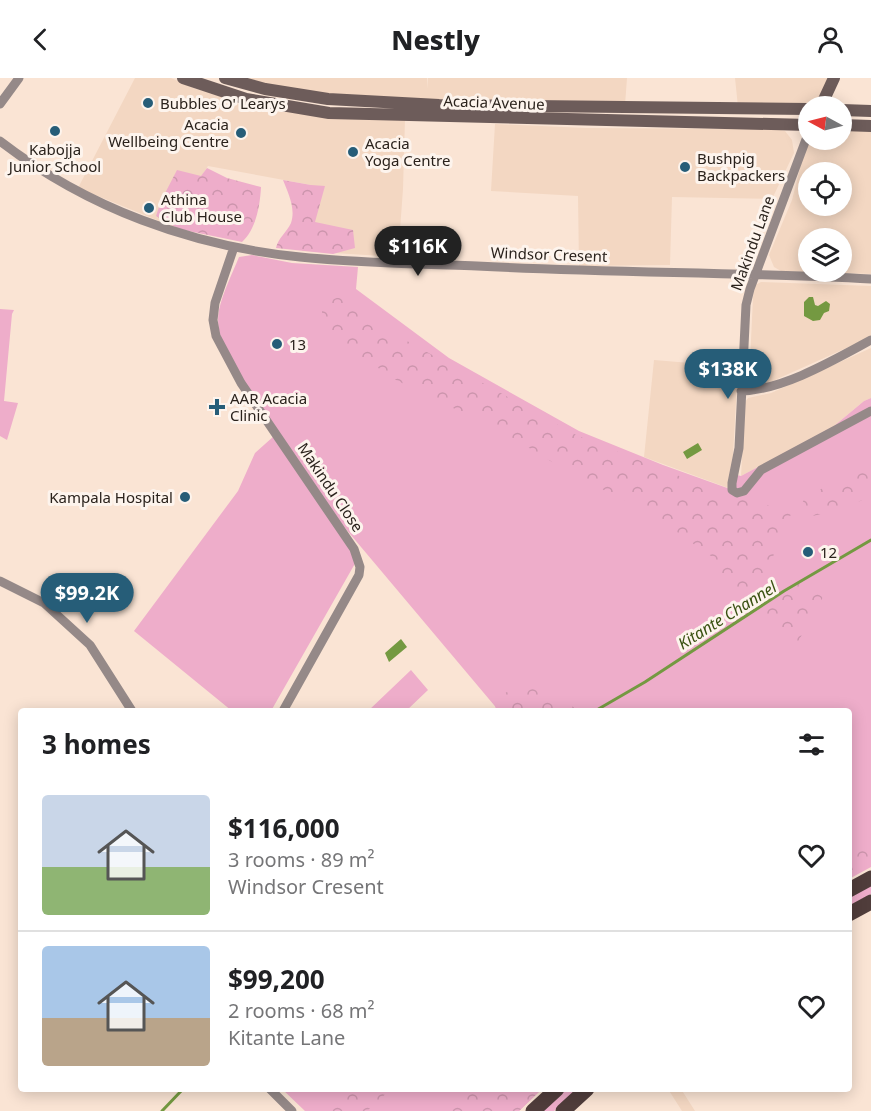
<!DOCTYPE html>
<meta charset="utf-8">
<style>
:root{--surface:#fff;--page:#f2f2f2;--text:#202124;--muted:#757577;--line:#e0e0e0;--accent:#265d78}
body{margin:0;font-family:"Noto Sans",sans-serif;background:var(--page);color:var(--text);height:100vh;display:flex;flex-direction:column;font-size:22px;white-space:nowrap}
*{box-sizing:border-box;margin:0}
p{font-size:20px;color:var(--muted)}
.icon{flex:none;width:33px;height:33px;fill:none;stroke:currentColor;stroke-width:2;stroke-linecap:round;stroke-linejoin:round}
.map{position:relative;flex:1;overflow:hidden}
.details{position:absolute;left:18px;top:630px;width:834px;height:384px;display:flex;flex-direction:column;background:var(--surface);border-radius:6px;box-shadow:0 3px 15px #0003}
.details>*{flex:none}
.needle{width:39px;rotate:277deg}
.controls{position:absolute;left:798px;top:18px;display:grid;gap:12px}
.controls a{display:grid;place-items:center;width:54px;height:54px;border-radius:50%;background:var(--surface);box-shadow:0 3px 15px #0003;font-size:30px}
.price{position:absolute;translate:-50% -51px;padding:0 14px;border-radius:21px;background:var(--accent);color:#fff;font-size:20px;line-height:39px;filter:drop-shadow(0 2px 3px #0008)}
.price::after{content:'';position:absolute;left:50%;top:36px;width:18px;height:14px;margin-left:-9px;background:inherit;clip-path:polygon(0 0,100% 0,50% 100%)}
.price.current{background:#222;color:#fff}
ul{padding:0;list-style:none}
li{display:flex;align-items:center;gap:18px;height:150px;padding:0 24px}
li+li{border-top:2px solid var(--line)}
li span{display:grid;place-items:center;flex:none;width:168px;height:120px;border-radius:6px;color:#555}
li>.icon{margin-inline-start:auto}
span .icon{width:72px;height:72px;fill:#fffc;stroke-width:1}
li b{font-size:26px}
h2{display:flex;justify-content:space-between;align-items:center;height:72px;padding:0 24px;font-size:26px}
header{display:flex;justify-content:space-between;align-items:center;height:78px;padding:0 24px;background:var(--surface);font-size:27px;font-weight:800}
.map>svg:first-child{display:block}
</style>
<header><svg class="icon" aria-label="back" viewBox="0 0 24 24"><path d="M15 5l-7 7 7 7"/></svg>Nestly<svg class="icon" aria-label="person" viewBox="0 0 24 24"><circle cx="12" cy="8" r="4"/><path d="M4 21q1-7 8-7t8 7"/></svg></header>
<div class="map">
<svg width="871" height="1033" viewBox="0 0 871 1033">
<defs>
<pattern id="forest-crowns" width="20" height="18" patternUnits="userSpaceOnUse" patternTransform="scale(1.5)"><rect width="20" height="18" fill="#eeadca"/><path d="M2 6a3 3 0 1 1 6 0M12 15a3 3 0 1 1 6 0" fill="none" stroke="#cc95ad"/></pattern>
</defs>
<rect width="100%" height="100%" fill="#fae4d4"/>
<path fill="#f3d7c2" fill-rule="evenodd" d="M135,0H171L196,11L285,33L405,41L403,111L398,179L302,173L311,107L208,88L201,99L179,151L78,110Z
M240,0H427V11L428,0H627L625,27L320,21Z
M735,0H831L824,28L738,29Z
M495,46L586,50L776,51L785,53L792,62L794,75L772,121L672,119L670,187L579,188L578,118L491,113Z
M842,52L871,53V196L781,193L774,189L769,177L792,122L807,62H842ZM808,94H842V128H808ZM808,160H842V194H808Z
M761,204L871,208V259L766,306L758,309L749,305L753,219L755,207Z
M871,270V320L864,323L834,348L741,398L745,324L748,320L771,315Z
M654,282L738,289L731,411L644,379Z
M668,1011H681L695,1033H682Z"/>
<path fill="#eeadca" d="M252,177L292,185L358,189L356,211L449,280L579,353L663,387L730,411L732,396L741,398L834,348L864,323L871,320V789L849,801V633H499L324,425L357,482L271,633H232L134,553L238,413L255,375L274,358C255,326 211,269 219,232C223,214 232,196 239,179Z
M0,231L14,232L12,236L4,323L18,325L7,362L0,358Z
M411,592L428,612L406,633H368Z
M871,807V816L849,828V819Z
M282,1011H542L519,1033H305Z
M566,1011H577L554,1033H542Z"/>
<path fill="url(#forest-crowns)" d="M207,90L227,100L261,109C260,128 256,151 242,164L179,151L156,138L161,123L177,92L201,98Z
M283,102L311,107L325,108L315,144L353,152L355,170L333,176L276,170C278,160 287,154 291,145C296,130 288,115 283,102Z
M342,219L364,239L578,358L722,415L731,418L739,414L776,431L803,416L794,429L769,488L823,519L794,571L737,524L711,478L679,456L665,442L575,398L508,357L396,302L362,279L322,246V223Z
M871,386V418L847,429L834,430L826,435L795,442L805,419Z
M535,602L579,633H499L495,629L500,617Z
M871,764V785L849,798V776Z
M344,1011H391L367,1033H332Z
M472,1011H542L519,1033H439Z"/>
<path fill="#749941" d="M809,219H813L815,227L818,228L826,223L830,226L829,233L824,235L820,242L813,243L804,238V224Z
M698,365L702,372L687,381L683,374Z
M401,561L407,569L389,584L385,575Z"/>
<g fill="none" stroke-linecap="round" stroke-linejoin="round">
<path stroke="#749941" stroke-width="3" d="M595,633L645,604L784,513L871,462
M162,1033L183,1011"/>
<path stroke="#958988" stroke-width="9" d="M0,26L19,0
M808,56L750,211L746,227L739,370L732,405V412L737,415L744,413L761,392L871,333
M0,63C87,130 191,168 300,179C359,185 418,186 477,188C608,195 740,194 871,201
M234,169L215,225L213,242L216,258L241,305L354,471L360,489L359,497L283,633
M741,313C783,312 834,282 871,262
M0,503L44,525L90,567L132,633
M270,1011L292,1033"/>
<path stroke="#6d5c5a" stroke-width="12" d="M183,0L246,21L329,35L808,47
M225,0L265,11L328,21L439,27L808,31
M821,28L834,0
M842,32L871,33
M842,47L871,48"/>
<path stroke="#503d3b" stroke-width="15" d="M849,812L871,800
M849,836L871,824
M533,1033L557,1011
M563,1033L587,1011"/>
</g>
<g fill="#265d78" stroke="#fdf4ed" stroke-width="2">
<circle cx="148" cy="25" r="6"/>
<circle cx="55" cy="53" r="6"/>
<circle cx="241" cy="55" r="6"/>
<circle cx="353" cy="74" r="6"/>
<circle cx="685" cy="89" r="6"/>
<circle cx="149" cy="130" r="6"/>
<circle cx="277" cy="266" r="6"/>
<path d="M214 320h6v6h6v6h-6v6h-6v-6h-6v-6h6z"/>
<circle cx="185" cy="419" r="6"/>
<circle cx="808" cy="474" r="6"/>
</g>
<g text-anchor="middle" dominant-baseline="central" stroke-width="6" stroke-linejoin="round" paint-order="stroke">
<g font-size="15" fill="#2a221c" stroke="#fdf4ed">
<text transform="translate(494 24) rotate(2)">Acacia Avenue</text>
<text transform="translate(752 165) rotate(-70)">Makindu Lane</text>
<text transform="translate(549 176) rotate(2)">Windsor Cresent</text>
<text transform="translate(331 409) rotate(56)">Makindu Close</text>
</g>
<g font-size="15" fill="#2a221c" stroke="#fdf4ed" text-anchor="start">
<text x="160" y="25">Bubbles O' Learys</text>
<text x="229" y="46" text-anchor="end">Acacia<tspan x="229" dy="17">Wellbeing Centre</tspan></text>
<text x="365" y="65">Acacia<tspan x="365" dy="17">Yoga Centre</tspan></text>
<text x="55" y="71" text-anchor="middle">Kabojja<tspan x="55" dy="17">Junior School</tspan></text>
<text x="697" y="80">Bushpig<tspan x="697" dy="17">Backpackers</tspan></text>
<text x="161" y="121">Athina<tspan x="161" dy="17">Club House</tspan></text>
<text x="289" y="266">13</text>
<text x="230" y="320">AAR Acacia<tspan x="230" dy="17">Clinic</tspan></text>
<text x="173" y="419" text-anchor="end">Kampala Hospital</text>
<text x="820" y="474">12</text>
</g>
<g font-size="16" font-style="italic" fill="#395111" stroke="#fdf4ed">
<text transform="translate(727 537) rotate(-32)">Kitante Channel</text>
</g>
</g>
</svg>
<div class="controls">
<a><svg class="needle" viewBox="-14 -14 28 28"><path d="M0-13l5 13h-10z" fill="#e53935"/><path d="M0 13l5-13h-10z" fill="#757577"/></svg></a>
<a><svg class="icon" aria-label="locate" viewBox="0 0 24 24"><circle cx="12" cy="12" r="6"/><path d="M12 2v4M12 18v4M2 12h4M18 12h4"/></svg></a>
<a><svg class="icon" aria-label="layers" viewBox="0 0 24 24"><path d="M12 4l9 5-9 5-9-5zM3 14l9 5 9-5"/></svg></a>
</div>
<b class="price current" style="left:418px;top:199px">$116K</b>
<b class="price" style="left:728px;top:322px">$138K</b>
<b class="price" style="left:87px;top:546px">$99.2K</b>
<section class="details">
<h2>3 homes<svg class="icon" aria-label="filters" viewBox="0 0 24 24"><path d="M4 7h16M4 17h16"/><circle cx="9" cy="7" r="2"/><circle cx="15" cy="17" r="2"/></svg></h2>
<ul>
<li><span style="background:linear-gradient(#c9d6e8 60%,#8fb573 0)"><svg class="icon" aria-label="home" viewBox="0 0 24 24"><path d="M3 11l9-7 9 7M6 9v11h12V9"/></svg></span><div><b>$116,000</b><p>3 rooms · 89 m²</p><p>Windsor Cresent</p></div><svg class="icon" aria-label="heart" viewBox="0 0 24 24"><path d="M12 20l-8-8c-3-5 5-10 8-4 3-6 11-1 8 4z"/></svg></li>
<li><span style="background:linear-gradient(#a9c7e8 60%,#b9a48a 0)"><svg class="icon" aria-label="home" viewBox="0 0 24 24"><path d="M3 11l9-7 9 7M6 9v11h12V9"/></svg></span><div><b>$99,200</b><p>2 rooms · 68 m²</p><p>Kitante Lane</p></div><svg class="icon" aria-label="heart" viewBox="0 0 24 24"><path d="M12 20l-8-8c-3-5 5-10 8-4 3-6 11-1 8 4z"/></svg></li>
</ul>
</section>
</div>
